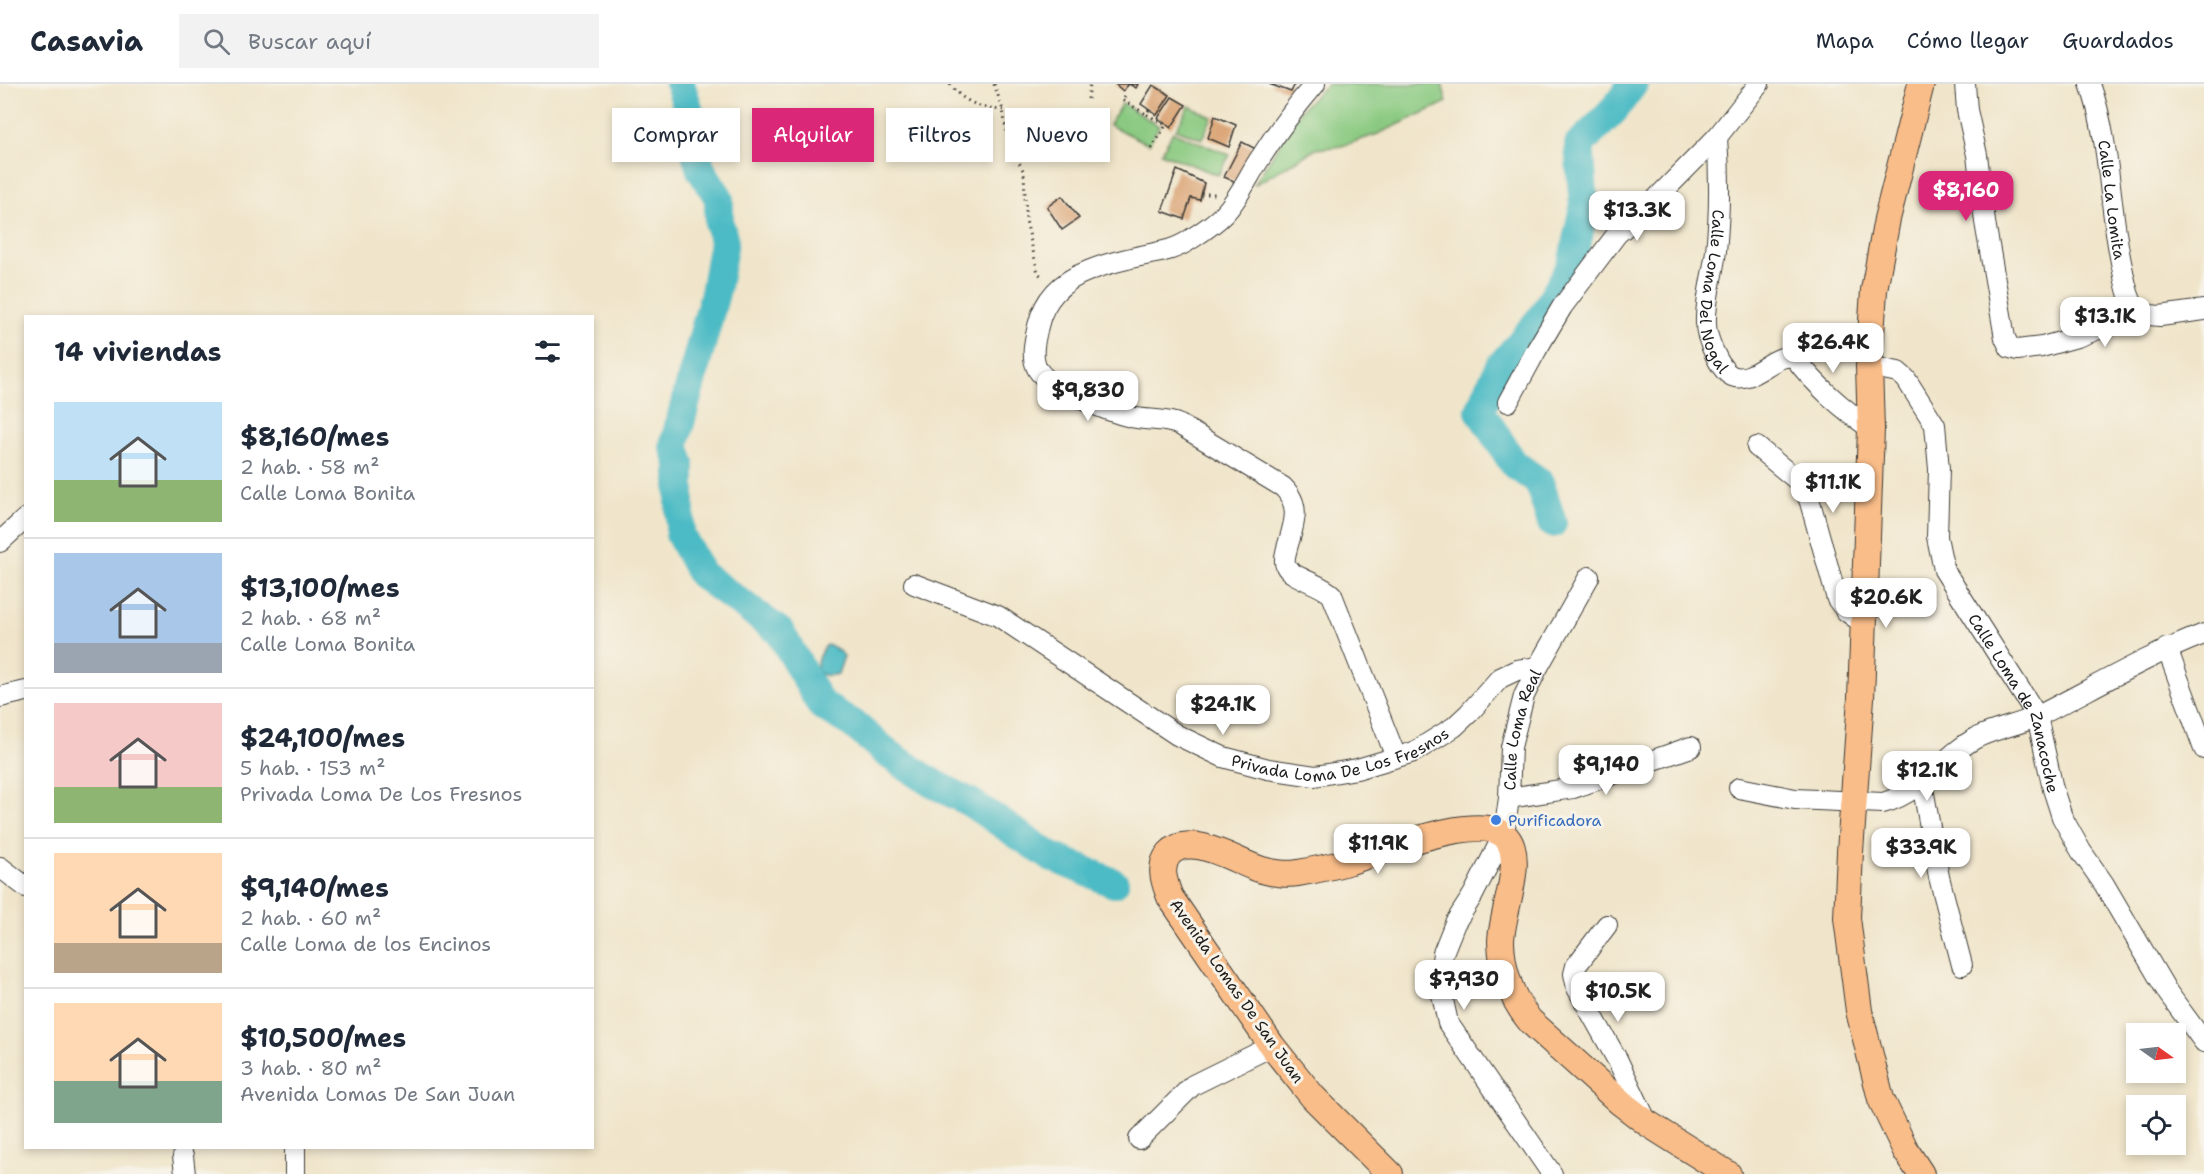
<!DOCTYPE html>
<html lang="es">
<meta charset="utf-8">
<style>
:root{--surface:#fff;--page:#f2f2f3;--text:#1f2937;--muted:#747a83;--line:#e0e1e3;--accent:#db2777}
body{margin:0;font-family:"Shantell Sans",sans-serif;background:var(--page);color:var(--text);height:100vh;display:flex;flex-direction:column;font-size:22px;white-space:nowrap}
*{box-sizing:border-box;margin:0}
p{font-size:20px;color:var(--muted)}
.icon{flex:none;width:33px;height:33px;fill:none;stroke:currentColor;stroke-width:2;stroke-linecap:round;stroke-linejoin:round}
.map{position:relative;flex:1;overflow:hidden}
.drawer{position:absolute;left:24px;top:231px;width:570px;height:834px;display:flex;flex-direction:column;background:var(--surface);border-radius:0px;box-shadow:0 3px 9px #0003}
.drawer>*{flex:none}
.hud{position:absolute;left:612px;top:24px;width:570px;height:54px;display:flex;gap:12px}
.needle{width:39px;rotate:104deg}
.fabs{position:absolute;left:2126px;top:939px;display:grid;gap:12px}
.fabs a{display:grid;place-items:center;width:60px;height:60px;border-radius:0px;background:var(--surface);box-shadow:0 3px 9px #0003;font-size:30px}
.price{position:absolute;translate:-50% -51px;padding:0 14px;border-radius:12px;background:#fff;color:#222;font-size:20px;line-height:39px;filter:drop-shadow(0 2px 3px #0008)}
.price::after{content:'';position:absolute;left:50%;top:36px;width:18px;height:14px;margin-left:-9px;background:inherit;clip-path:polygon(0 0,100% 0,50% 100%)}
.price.on{background:var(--accent);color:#fff}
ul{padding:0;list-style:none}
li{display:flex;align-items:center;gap:18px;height:150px;padding:0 30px}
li+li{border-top:2px solid var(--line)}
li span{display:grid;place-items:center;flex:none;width:168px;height:120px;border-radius:0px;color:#555}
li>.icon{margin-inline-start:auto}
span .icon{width:72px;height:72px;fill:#fffc;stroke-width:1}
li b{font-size:26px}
h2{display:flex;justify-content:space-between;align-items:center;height:72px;padding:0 30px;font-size:26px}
.tag{padding:0 21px;border-radius:0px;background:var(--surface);box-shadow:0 3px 9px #0003;font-size:21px;line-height:54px}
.tag.on{background:var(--accent);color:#fff}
header{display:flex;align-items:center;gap:36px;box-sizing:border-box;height:84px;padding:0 30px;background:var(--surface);border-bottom:2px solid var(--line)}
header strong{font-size:28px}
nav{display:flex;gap:33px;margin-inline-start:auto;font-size:21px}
.search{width:420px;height:54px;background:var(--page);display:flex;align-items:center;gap:15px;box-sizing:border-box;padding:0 21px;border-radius:0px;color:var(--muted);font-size:22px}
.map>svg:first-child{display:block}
</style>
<header>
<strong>Casavia</strong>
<div class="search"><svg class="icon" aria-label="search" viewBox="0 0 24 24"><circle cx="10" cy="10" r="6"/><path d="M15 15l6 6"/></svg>Buscar aquí</div>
<nav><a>Mapa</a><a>Cómo llegar</a><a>Guardados</a></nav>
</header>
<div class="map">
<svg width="2204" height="1090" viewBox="0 0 2204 1090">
<rect width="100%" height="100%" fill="#f7f3e8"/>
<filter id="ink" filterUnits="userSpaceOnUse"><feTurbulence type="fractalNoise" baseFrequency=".0167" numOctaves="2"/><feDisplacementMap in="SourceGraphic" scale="12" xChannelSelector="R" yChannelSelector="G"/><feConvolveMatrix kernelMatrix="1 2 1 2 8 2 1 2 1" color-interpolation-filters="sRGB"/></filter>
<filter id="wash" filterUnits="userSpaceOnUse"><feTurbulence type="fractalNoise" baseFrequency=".008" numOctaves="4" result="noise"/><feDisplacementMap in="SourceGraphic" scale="24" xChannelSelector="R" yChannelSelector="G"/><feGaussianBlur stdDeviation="1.35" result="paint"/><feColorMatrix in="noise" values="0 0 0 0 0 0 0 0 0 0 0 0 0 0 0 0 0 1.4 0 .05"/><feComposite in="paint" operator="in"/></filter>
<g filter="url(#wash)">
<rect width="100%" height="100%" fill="#f0e5ca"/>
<path fill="#89c980" stroke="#52724e" stroke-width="1.5" d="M1328,0H1442L1447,18L1378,50L1342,62L1316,65L1254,101L1302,24Z
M1122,19L1159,42L1149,60L1109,41Z
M1189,22L1212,33L1202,55L1176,45Z
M1173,48L1230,71L1218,91L1161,69Z"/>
<path fill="#4dbbc5" stroke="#346c70" stroke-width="1.5" d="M826,561L834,563L844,572L838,590C812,597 813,577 826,561Z"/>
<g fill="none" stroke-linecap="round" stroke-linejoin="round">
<path stroke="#4dbbc5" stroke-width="30" d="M680,0L690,30L694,62L701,86L719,114V139L724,157L715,209L674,361L680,380V450L701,490L780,548L821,621L853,640L887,669L929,697L971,719L1050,772L1114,799
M1552,439L1539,398L1514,380L1480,327L1499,284L1542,233L1572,181L1584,123L1579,61L1613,27L1633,0"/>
</g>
<g id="blocks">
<path fill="#d89d6a" d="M1115,0H1138L1136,4L1129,0L1123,7Z
M1269,0H1295L1291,8Z
M1153,1L1170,11L1157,31L1141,20Z
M1172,13L1186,21L1171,44L1158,34Z
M1215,32L1236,41L1229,63L1208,54Z
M1242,58L1256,65L1239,99L1224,93Z
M1177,86L1204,99L1200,116L1191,114L1184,135L1162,127Z
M1062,112L1079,134L1062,146L1047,123Z"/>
</g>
</g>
<g filter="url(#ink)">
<use href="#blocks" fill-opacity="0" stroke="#3c3a36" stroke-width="1.5"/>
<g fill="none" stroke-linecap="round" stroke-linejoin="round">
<defs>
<g id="minor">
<path d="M1315,0C1297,21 1276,49 1261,73C1248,92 1240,113 1224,130C1215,139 1202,148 1191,155C1172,169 1149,169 1127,175C1114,178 1100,182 1088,187C1062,197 1044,215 1038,242C1035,255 1030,273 1038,286C1050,305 1109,328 1131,333C1147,337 1164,334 1180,341L1283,403C1302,422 1294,440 1287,464C1286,469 1283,476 1286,482C1291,494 1321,499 1332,511L1396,673"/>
<path d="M1965,0L1967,26L1977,71L1985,138L2005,254L2010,264L2017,266L2042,263L2077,253L2139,230L2160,232L2204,226"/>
<path id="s1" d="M2090,0C2110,56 2109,120 2121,178C2125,196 2127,215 2139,230"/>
<path id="s2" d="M1717,53C1720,92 1720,128 1716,167C1713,191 1705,216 1706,240C1706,253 1719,286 1732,292C1754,301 1775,266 1795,274C1817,303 1842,324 1871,345"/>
<path id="s3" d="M1869,282L1898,288L1906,295L1935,341L1939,385L1937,453L1944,486L2037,632L2053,705L2062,733L2081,767L2104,800L2168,909L2204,958"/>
<path d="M1508,318L1537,265L1562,223L1617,150L1645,126L1717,53L1759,0"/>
<path d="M1757,363L1803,401L1810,418L1837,515L1846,527L1864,540"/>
<path d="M0,458L26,434"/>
<path id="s4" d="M914,500L998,532L1177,651L1223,673L1268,685L1315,692L1357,685L1414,668L1454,643L1469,629L1500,594L1517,586L1538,583"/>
<path d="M2167,564L2204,665"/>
<path d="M0,613L26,607"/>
<path d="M1922,699L1939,793L1962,881"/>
<path d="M1739,704L1795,715L1883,719C1925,707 1941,673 1976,654C1996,644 2020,641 2040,631C2095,603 2147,572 2204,550"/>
<path d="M1509,714L1573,704L1691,663"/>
<path d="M0,783L26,803"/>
<path d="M1607,841L1576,882L1574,890L1577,904L1618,977L1646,1036"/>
<path d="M1139,1055L1193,1001L1272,962"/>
<path d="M183,1072L185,1090"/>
<path d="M295,1090V1064"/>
<path id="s5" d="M1552,1090L1448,939L1439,897L1443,869L1455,839L1473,811L1504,750L1509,714L1511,663L1524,612L1538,583L1589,493"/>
</g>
<path id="major" d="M1390,1090L1313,1013L1272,962L1170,813C1165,800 1158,783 1169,770C1191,746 1237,779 1262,786C1272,789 1288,791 1298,789C1315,786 1331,783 1347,778C1378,769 1480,727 1505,752C1527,773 1501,829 1501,858C1502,887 1512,915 1530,937L1621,1019L1647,1039L1728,1090
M1921,1090L1906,1067L1881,1015L1859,927L1847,834L1850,768L1861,614L1871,345L1869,282L1874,206L1887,135L1921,0"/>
</defs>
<use href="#minor" stroke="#3c3a36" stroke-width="22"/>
<use href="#major" stroke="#3c3a36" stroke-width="28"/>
<path stroke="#3c3a36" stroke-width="3" stroke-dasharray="1.5 4.5" stroke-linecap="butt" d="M950,0C962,18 983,25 1003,26
M994,0L1003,26L1008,57L1024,88L1026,136L1038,189L1044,194
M1125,12L1122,16L1146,30
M1088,15L1090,0
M1149,26L1146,30L1166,41L1151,66
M1201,110H1219"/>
<use href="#minor" stroke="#fff" stroke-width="20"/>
<use href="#major" stroke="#f9bd89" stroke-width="26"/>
</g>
</g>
<circle fill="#3f7fe0" stroke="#f7f3e8" stroke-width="2" cx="1496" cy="736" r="6"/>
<g text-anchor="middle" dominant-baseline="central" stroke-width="6" stroke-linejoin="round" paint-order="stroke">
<g font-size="16" fill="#1c1c1c" stroke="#f7f3e8">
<text stroke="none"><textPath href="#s1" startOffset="118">Calle La Lomita</textPath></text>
<text stroke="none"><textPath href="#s2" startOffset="156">Calle Loma Del Nogal</textPath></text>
<text stroke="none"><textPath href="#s3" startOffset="393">Calle Loma de Zanacoche</textPath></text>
<text stroke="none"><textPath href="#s5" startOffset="495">Calle Loma Real</textPath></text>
<text stroke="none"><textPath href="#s4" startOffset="478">Privada Loma De Los Fresnos</textPath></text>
<text transform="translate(1237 907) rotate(55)">Avenida Lomas De San Juan</text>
</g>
<g font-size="16" fill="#366cbe" stroke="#f7f3e8" text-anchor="start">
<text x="1508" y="736">Purificadora</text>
</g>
</g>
</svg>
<div class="fabs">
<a><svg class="needle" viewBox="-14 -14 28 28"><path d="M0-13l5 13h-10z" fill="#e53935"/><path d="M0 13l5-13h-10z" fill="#747a83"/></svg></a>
<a><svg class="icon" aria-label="locate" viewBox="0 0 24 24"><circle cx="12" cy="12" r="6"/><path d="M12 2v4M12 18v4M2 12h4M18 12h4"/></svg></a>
</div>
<b class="price on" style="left:1966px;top:138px">$8,160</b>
<b class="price" style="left:1637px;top:158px">$13.3K</b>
<b class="price" style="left:2105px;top:264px">$13.1K</b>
<b class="price" style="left:1833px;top:290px">$26.4K</b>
<b class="price" style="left:1088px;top:338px">$9,830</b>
<b class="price" style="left:1833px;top:430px">$11.1K</b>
<b class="price" style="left:1886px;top:545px">$20.6K</b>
<b class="price" style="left:1223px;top:652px">$24.1K</b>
<b class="price" style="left:1606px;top:712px">$9,140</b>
<b class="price" style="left:1927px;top:718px">$12.1K</b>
<b class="price" style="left:1378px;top:791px">$11.9K</b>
<b class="price" style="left:1921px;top:795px">$33.9K</b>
<b class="price" style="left:1464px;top:927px">$7,930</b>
<b class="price" style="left:1618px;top:939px">$10.5K</b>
<div class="hud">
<a class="tag">Comprar</a>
<a class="tag on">Alquilar</a>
<a class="tag">Filtros</a>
<a class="tag">Nuevo</a>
</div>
<section class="drawer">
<h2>14 viviendas<svg class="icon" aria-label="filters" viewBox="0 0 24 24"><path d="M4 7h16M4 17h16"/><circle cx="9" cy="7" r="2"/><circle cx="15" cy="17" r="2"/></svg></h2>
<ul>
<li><span style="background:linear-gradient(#bfe0f5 65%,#8fb573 0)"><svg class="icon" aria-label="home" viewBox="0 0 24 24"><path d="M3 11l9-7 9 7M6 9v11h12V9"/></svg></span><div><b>$8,160/mes</b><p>2 hab. · 58 m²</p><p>Calle Loma Bonita</p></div></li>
<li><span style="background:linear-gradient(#a9c7e8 75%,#9aa5b1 0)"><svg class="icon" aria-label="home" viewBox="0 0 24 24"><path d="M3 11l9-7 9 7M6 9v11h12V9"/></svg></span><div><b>$13,100/mes</b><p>2 hab. · 68 m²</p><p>Calle Loma Bonita</p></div></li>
<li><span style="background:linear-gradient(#f6c9c9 70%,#8fb573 0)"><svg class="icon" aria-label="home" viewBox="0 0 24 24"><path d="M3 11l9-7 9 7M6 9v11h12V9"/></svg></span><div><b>$24,100/mes</b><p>5 hab. · 153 m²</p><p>Privada Loma De Los Fresnos</p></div></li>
<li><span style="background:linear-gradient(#ffd9b3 75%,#b9a48a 0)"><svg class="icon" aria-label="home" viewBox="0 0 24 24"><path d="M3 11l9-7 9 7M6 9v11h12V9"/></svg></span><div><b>$9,140/mes</b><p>2 hab. · 60 m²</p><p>Calle Loma de los Encinos</p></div></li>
<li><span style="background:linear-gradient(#ffd9b3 65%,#7fa58c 0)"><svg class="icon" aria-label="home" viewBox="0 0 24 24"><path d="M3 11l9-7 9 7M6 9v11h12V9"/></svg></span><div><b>$10,500/mes</b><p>3 hab. · 80 m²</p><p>Avenida Lomas De San Juan</p></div></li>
</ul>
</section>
</div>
